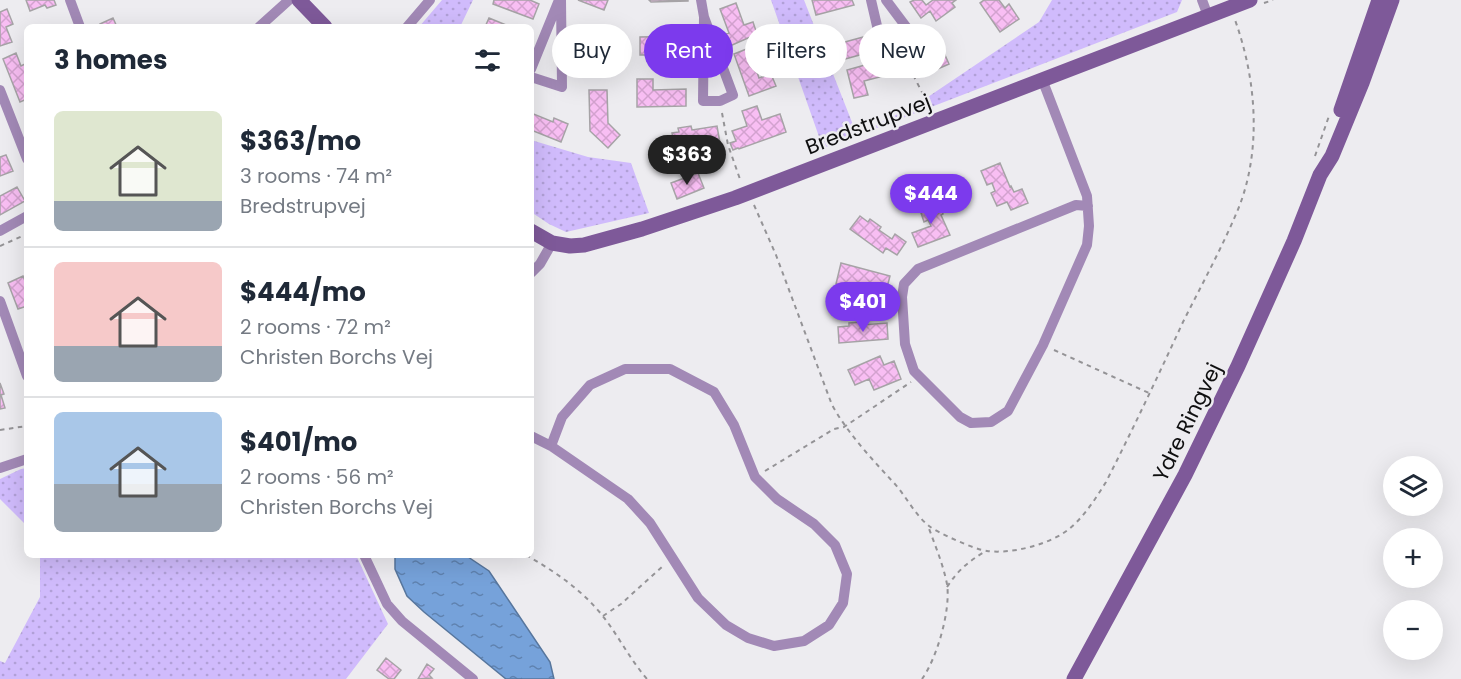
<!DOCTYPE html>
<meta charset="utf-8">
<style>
:root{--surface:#fff;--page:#f6f6f7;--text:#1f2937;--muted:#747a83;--line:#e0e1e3;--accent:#7c3aed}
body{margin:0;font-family:Poppins,sans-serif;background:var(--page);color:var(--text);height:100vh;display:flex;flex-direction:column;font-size:22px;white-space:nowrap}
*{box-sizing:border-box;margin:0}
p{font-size:20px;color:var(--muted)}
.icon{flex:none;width:33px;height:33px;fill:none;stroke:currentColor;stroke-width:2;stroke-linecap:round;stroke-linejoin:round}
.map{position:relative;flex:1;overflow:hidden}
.drawer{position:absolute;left:24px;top:24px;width:510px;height:534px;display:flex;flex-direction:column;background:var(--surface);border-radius:9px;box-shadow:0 6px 24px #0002}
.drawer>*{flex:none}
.banner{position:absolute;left:552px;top:24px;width:570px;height:54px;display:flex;gap:12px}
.tools{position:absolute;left:1383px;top:456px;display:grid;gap:12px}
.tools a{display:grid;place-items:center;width:60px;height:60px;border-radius:50%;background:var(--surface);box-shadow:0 6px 24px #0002;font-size:30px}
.price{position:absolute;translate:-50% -51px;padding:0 14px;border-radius:21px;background:var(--accent);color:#fff;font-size:20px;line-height:39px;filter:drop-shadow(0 2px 3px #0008)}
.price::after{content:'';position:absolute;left:50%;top:36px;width:18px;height:14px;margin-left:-9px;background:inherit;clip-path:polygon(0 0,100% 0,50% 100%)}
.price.selected{background:#222;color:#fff}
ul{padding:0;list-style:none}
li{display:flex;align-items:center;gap:18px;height:150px;padding:0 30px}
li+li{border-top:2px solid var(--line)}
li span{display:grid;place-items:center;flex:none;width:168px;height:120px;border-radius:9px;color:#555}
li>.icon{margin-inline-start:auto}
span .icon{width:72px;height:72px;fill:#fffc;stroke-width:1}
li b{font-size:26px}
h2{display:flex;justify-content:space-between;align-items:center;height:72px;padding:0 30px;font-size:26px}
.pill{padding:0 21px;border-radius:27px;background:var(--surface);box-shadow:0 6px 24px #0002;font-size:21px;line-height:54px}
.pill.selected{background:var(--accent);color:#fff}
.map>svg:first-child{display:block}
</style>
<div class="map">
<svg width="1461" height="679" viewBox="0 0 1461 679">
<defs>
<pattern id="grass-dots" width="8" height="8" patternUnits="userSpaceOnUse" patternTransform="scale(1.5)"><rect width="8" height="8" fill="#d0bbfc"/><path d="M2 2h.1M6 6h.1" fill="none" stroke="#b1a0d7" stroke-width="1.8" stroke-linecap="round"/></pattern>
<pattern id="water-ripples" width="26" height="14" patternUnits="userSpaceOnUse" patternTransform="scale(1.5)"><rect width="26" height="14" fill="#76a2da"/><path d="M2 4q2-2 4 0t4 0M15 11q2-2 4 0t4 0" fill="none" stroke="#5f82af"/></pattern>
<pattern id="building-cross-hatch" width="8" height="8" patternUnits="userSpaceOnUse" patternTransform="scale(1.5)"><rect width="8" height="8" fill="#f8bef3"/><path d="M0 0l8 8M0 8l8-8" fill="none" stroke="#d3a2cf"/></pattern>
</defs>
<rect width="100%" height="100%" fill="#edecf0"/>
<path fill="url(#grass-dots)" d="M442,0H473L460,27H419Z
M771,0H804L857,135L919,103L1039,22L1052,0H1182L1177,12L856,136L823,148Z
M531,140L588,157L631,163L649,213L566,232L549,224L531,212Z
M27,468V526L0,499V479L21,469Z
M40,555H356L388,624L346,679H0V661L5,663L40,597Z"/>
<path fill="url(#water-ripples)" stroke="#57769d" stroke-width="1.5" d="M395,555H465L489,571L550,662L554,679H506L424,612L407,596L395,569Z"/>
<path fill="url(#building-cross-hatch)" stroke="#a6a3a6" stroke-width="1.5" d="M26,0H54L56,5L47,8L45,5L30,11Z
M494,0H530L539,4L533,19L493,4Z
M578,0H608L604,10Z
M649,0H688V1L651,2Z
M812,0H852L854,5L816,15Z
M914,0H922L926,5L933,0H956L952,3L955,7L936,21L930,11L921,18L910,2Z
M984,0H999L1005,8L1009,4L1019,19L1000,32L980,3Z
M736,3L744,25L753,22L757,34L730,46L726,34L729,33L720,9Z
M7,9L13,24L6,27L12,42L0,46V12Z
M113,18L117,27H101L100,24Z
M489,18L511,27H485Z
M579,29H598V59L608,58V74H580Z
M935,32L949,64L933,71L919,39Z
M690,36V55H640V37Z
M867,36L871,52L834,62L830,46Z
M754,46L758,58L753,60L759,78L771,74L776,86L749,96L734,54Z
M16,53L21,66L27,63V99L20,102L3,59Z
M890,58L895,73L864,81L868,95L854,98L847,70Z
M914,58L919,70L914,72L909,60Z
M637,79H653V90L686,89V106L637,107Z
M589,90H607L608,123L620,135L608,148L590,131Z
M757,106L762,120L780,114L786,132L739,149L738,148L733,150L730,143L736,141L732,131L747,126L742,111Z
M531,109L533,110L531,113L553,122L554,118L568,124L561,142L531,130Z
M691,126L692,130L717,126L720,143L675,151L672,133L679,132L678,128Z
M6,155L13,171L0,176V157Z
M1000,163L1010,187L1011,186L1014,192L1022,189L1028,203L1011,210L1007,202L997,206L991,193L995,191L992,183L987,185L981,171Z
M698,173L704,188L677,199L671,183Z
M17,187L25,201L0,215V196Z
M937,200L943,214L941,215L950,235L918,247L912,233L931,226L928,220L924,222L919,207Z
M860,216L868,222L870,219L881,227L879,230L892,239L895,234L906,242L897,255L886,248L883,253L850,229Z
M841,263L890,276L885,295L836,284Z
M23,276L27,286V306L18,309L8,283Z
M862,322V325L887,323L888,339L839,343L838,327L849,326V323Z
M880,356L884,365L894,361L901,379L874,390L869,379L855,385L848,370Z
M0,383L4,394L1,395L5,408L0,409Z
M386,658L401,670L394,679H389L377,670Z
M427,664L434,669L429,675L432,678L418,679Z"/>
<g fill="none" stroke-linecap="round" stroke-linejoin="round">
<path stroke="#949396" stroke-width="2" stroke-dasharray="4.5 4.5" stroke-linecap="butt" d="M1264,3L1273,0
M901,51L930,108
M722,113L728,145L741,182
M1315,156L1329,116
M754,205L776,255L832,405C849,435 871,458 894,483C906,496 915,515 929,526C938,533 976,550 987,551C1010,554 1042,546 1062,534C1081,522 1094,501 1106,482C1133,429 1158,376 1183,322C1202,284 1223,246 1239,207C1262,148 1256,78 1235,20
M0,246L27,234
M1054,350L1149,393
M0,430L27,426
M765,471L834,429L844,427L911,382
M526,555C554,571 581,589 602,615C618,635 629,658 647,679
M947,587C958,570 969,561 986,551
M603,616L621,604L664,565
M922,679C937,658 951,610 947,584C943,564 935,545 928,526"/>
<path stroke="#a289b6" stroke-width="10" d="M70,0L80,27
M701,0L704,17L703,101H720L733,95L704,17
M871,0L881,43L889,46L904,40L910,32L886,0
M1202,0L1208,16
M259,27L289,0
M407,27L430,0
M531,69L559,0
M531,77L562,87L561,0
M1042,79L1087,196L1089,226L1087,245L1043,345L1008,411L991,422L971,423L960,417L914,371L905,344L902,297L904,284L918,269L1076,205L1088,206
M0,90L27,159
M0,231L27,216
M531,273L540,264L552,243
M0,301L27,376
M531,436L551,446L628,499L650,523L698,598L726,625L748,638L774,646L804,641L829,625L843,603L847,574L835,545L814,524L777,499L755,477L734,425L714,392L670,369H625L590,385L562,417L551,446
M0,468L27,459
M364,555L387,604L402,621L473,679"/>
<path stroke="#7e5999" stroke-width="15" d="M299,0L325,27
M1341,110L1379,0
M531,231L552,243L570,246L584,245L642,229L735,198L1250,0
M1074,679L1185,475L1238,366L1294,241L1320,175L1332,156L1362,83L1392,0"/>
</g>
<g text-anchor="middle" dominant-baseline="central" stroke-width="5" stroke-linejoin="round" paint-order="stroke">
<g font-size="21" fill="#0f0f10" stroke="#edecf0">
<text transform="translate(868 124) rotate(-21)">Bredstrupvej</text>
<text transform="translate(1187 422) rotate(-64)">Ydre Ringvej</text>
</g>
</g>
</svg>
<div class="tools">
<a><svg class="icon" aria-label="layers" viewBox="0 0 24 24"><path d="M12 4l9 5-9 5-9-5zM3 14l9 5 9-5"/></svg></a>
<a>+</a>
<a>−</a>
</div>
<b class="price selected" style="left:687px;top:186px">$363</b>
<b class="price" style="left:931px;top:225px">$444</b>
<b class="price" style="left:863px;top:333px">$401</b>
<div class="banner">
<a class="pill">Buy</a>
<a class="pill selected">Rent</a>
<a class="pill">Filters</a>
<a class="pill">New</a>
</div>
<section class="drawer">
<h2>3 homes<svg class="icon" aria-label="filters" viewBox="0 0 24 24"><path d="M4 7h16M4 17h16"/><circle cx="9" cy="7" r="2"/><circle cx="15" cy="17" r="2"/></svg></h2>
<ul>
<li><span style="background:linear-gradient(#dfe7d0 75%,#9aa5b1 0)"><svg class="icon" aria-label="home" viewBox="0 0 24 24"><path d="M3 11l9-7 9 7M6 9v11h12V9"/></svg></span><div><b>$363/mo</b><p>3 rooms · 74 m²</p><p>Bredstrupvej</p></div></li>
<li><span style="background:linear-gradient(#f6c9c9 70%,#9aa5b1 0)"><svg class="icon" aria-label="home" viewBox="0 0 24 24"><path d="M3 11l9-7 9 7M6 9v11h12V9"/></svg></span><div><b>$444/mo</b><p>2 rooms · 72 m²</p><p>Christen Borchs Vej</p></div></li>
<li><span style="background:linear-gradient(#a9c7e8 60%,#9aa5b1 0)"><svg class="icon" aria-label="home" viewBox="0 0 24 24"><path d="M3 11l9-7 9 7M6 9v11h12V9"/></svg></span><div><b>$401/mo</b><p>2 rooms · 56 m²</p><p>Christen Borchs Vej</p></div></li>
</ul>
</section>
</div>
